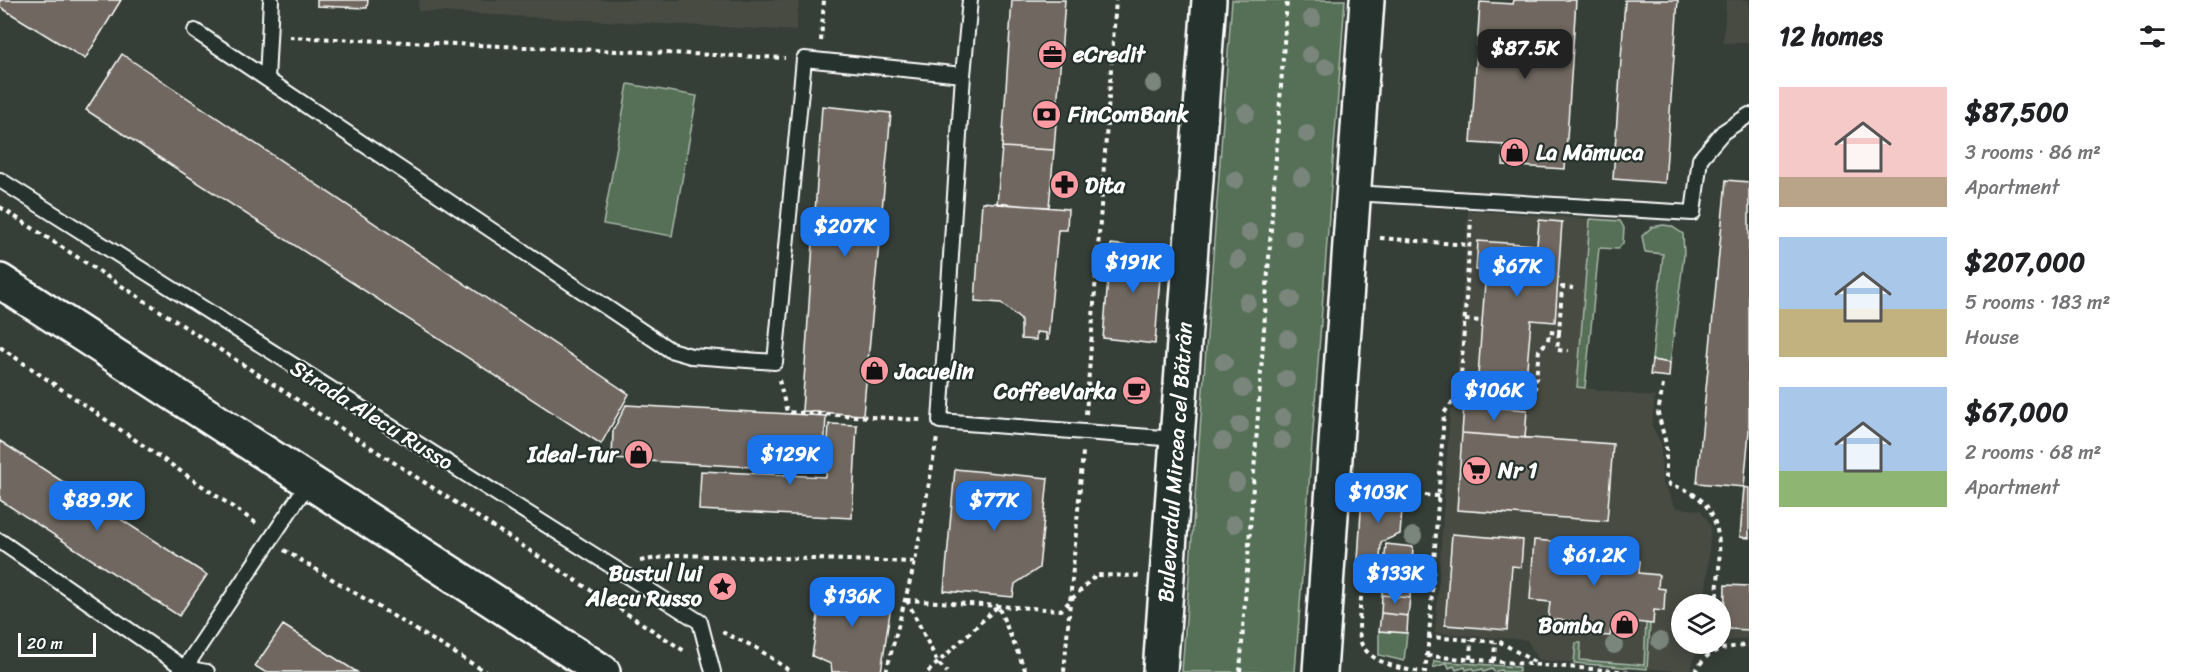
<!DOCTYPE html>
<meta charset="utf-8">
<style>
:root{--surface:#fff;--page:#f2f2f2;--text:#202124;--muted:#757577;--accent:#1a73e8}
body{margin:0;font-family:Sriracha,sans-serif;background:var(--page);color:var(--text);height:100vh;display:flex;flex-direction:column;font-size:22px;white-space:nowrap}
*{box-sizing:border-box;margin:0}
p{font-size:20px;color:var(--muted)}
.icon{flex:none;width:33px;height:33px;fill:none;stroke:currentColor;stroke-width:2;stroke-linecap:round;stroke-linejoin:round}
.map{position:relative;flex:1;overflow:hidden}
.panel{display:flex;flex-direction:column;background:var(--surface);width:450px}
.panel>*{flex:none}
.fabs{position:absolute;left:1671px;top:594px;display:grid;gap:12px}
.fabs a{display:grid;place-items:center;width:60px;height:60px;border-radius:50%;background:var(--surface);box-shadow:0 3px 15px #0003;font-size:30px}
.scale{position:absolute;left:18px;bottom:15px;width:78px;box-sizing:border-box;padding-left:6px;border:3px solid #fff;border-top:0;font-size:16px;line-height:21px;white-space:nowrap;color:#fff;-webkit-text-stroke:4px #26332d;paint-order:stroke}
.price{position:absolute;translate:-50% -51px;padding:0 14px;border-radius:12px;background:var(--accent);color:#fff;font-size:20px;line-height:39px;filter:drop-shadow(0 2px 3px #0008)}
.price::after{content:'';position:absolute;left:50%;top:36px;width:18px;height:14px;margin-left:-9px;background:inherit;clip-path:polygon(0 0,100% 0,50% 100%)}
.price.selected{background:#222;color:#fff}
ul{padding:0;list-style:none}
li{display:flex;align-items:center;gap:18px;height:150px;padding:0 30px}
li span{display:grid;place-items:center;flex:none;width:168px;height:120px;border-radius:0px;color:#555}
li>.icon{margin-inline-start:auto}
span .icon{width:72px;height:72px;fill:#fffc;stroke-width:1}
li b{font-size:26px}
h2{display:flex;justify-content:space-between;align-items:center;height:72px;padding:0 30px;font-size:26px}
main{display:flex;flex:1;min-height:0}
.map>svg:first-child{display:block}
</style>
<main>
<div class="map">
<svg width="1749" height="672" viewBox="0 0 1749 672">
<rect width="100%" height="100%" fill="#353e37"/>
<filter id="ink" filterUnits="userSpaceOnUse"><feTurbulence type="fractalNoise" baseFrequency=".0167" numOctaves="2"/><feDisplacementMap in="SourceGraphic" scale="12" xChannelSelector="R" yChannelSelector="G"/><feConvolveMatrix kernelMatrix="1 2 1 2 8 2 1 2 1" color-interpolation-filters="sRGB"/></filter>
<g filter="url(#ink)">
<path fill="#474b43" d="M419,0H799L796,31L418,11Z
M1726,0H1749V43H1723Z
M1468,210L1590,219L1577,387L1655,397L1652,426L1661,443L1662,481L1676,508L1701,510L1711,526L1705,604H1682V644H1699L1690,672L1539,660L1527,640L1435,633L1450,412L1457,404L1456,391Z
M1725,585L1749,586V638L1721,642L1724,623Z"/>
<path fill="#557057" stroke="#aab8ab" stroke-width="1.5" d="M1232,0H1345L1295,672H1182Z
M628,84L697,96L672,236L603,224Z
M1590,219L1620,221L1624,228L1623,243L1618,249L1599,248L1585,388L1577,387Z
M1663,225L1671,226L1683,234L1684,255L1670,363L1652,360L1663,254L1645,252L1642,236L1652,227Z
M1646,623L1650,624L1647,669L1574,663L1576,643H1581L1580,660L1644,665Z
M1379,631L1407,633L1404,661L1379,655Z
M1434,661L1519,667V672H1502L1501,670L1494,672L1492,669L1484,672L1483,669L1475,671L1473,668L1466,670L1465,667L1456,670L1454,666L1449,668L1447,663L1433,668Z"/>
<path fill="#706860" stroke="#fff" stroke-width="1.5" d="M0,0H121L85,59L0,7Z
M317,0H368L367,8L317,6Z
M1012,0H1065L1054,150L1002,147Z
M1514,0H1576L1565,169L1503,165L1504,145L1471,143L1480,2L1513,4Z
M1625,0H1678L1665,183L1613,179Z
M122,54L629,394L601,444L86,110Z
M822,106L891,113L863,415L802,411Z
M1002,147L1054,150L1049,207L997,204Z
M1726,180L1749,182V431L1744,487L1697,483Z
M982,202L1068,209L1067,230H1058L1048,340H1046V333L1036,332V340L1021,339V320L1001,303L975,301Z
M1539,220L1562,222L1555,322L1531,320L1526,379L1478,375L1486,270H1476L1478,241L1537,245Z
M1111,244L1162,250L1155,344L1103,338Z
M1652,360L1670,363L1669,377L1650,375Z
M626,405L826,416L823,471L612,459L613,431Z
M1464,405L1527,410L1525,438L1462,433Z
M829,424L857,425L852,518L699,510L701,471L826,477Z
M1462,433L1613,444L1607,521L1457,510Z
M0,441L207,575L179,616L0,500Z
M955,469L1048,478L1039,568L1015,584L1013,597L944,591Z
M1744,487L1749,488V538L1740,537Z
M1362,495L1403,498L1400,534L1381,542L1380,561L1358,560Z
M1452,534L1523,540L1521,567L1512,566L1507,630L1445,625Z
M1534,540L1627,547L1626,560L1640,561L1639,573L1659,575L1658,588L1665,589L1664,611L1654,610L1653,624L1635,622V630L1611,629L1610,636L1579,634L1580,622L1548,619L1550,602L1530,600Z
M1386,544L1413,547L1411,580L1383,578Z
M1383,578L1411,580L1410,598L1382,595Z
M823,582L893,592L881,672H832L831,664L812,656Z
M1725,585L1749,586V630L1730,629L1724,623Z
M1382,595L1410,598L1408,616L1381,613Z
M1381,613L1408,616L1407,633L1379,631Z
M283,625L357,672H265L255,666Z"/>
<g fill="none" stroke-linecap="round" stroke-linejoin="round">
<defs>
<path id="lane" d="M195,31L670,350L691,356L775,362L804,59L963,75L940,421L1176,439
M963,75L970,0
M267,79L271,0
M0,180L700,622L713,672
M1353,193L1693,213L1700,159L1723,132L1749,115
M0,541L184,668L207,672
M182,672L309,482"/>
<path id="primary" d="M0,281L603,672
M1160,672L1209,0
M1320,672L1367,0"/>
</defs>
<use href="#lane" stroke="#fff" stroke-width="18"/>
<use href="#primary" stroke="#fff" stroke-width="38"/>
<path stroke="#fff" stroke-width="4" stroke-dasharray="4.5 4.5" stroke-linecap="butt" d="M289,37L785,58
M821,41L824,0
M0,207L686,652
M1380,238L1469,245
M1465,320L1482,321
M1559,333L1557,350L1568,351
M0,347L259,525
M779,380L787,412L921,420
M1663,385L1658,413L1666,444V479L1670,485C1731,498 1720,557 1716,604
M1461,393L1534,398L1539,350L1548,341L1549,332L1559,333L1562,287L1573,288
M1086,414L1116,0
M1362,491L1439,496
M284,550L486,672
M640,561L677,555L915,562
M1362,588C1361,602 1356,632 1362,645C1372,664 1407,671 1425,672L1429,637L1500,642L1538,664
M906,600L1061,610L1096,575L1140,576
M907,600L938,663L947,672
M722,632L755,647L792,672
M1429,637L1444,413L1460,393L1471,219
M1712,651L1713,644
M1427,656L1630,672
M1470,659L1471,640
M1494,661L1495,642
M886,672L915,562L937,438
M928,672L998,606L1026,672
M1064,672L1083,452
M1240,672L1287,0
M1695,672C1710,646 1721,650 1749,644"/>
<use href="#lane" stroke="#26332d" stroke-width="14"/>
<use href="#primary" stroke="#26332d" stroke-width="33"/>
</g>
<g fill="#7a857b">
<circle cx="1312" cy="18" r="9"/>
<circle cx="1310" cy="55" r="9"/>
<circle cx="1326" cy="67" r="9"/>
<circle cx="1154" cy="84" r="9"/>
<circle cx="1246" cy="113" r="9"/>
<circle cx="1307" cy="134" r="9"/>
<circle cx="1302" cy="177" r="9"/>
<circle cx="1235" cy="180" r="9"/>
<circle cx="1249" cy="232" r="9"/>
<circle cx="1294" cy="238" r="9"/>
<circle cx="1238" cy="260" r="9"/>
<circle cx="1291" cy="299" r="9"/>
<circle cx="1247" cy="302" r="9"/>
<circle cx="1288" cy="339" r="9"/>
<circle cx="1224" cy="362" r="9"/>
<circle cx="1286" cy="379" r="9"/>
<circle cx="1243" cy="388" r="9"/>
<circle cx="1283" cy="418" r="9"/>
<circle cx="1240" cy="425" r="9"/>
<circle cx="1282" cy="440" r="9"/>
<circle cx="1223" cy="441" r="9"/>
<circle cx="1236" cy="482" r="9"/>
<circle cx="1234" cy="524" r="9"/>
<circle cx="1413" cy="536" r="9"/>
<circle cx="1660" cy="641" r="9"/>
<circle cx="1614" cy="645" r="9"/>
</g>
</g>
<defs>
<symbol id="office-disc" viewBox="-11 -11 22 22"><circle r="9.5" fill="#ff9aa2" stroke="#26332d"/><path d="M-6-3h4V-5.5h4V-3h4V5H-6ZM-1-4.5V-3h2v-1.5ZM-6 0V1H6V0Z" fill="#111"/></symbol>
<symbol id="bank-disc" viewBox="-11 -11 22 22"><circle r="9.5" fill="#ff9aa2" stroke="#26332d"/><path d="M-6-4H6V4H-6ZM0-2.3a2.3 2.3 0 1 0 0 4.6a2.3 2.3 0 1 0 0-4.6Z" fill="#111"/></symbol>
<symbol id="shop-disc" viewBox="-11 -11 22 22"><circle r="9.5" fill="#ff9aa2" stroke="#26332d"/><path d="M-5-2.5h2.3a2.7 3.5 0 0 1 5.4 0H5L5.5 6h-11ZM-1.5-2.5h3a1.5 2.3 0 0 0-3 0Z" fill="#111"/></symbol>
<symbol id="pharmacy-disc" viewBox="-11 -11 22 22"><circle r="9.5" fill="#ff9aa2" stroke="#26332d"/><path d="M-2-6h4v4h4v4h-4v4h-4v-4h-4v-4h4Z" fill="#111"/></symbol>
<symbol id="cafe-disc" viewBox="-11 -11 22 22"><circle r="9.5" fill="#ff9aa2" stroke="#26332d"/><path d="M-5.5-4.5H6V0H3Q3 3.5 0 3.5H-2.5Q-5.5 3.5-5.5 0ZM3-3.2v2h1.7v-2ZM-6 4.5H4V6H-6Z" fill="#111"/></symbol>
<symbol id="supermarket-disc" viewBox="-11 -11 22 22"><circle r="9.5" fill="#ff9aa2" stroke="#26332d"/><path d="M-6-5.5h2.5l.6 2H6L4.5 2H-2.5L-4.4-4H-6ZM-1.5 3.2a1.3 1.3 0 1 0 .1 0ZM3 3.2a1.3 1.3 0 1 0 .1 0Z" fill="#111"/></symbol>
<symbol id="sight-disc" viewBox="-11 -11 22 22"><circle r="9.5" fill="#ff9aa2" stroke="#26332d"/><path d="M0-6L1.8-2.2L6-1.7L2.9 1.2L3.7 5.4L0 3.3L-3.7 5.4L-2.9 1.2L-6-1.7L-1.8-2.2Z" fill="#111"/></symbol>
</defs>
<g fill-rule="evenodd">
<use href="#office-disc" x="1036" y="38" width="33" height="33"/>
<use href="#bank-disc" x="1030" y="98" width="33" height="33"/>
<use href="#shop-disc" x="1498" y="136" width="33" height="33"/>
<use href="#pharmacy-disc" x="1048" y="168" width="33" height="33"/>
<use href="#shop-disc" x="858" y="354" width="33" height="33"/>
<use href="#cafe-disc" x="1120" y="374" width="33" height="33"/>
<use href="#shop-disc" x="622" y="438" width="33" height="33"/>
<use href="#supermarket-disc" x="1460" y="454" width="33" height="33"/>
<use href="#sight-disc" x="706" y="570" width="33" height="33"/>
<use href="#shop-disc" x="1608" y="608" width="33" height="33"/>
</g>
<g text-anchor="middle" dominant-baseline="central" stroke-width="4.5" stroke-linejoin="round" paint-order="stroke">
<g font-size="22" font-weight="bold" fill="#fff" stroke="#26332d" text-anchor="start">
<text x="1073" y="54">eCredit</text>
<text x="1068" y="114">FinComBank</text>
<text x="1536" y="152">La Mămuca</text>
<text x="1085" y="185">Dita</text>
<text x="895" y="371">Jacuelin</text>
<text x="1116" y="391" text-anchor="end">CoffeeVarka</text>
<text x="618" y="454" text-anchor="end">Ideal-Tur</text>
<text x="1498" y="470">Nr 1</text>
<text x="702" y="573" text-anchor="end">Bustul lui<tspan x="702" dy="25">Alecu Russo</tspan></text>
<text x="1603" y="625" text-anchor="end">Bomba</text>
</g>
<g font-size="22" fill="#fff" stroke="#26332d">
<text transform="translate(372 415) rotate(32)">Strada Alecu Russo</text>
<text transform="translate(1175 462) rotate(-86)">Bulevardul Mircea cel Bătrân</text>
</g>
</g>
</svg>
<div class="fabs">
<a><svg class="icon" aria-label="layers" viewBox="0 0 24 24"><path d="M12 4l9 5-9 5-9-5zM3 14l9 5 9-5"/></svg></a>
</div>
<div class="scale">20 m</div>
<b class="price selected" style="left:1525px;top:80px">$87.5K</b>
<b class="price" style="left:845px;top:258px">$207K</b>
<b class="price" style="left:1133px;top:294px">$191K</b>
<b class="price" style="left:1517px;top:298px">$67K</b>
<b class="price" style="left:1494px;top:422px">$106K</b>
<b class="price" style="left:790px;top:486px">$129K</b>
<b class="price" style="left:1378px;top:524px">$103K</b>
<b class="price" style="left:97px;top:532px">$89.9K</b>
<b class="price" style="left:994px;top:532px">$77K</b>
<b class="price" style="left:1594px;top:587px">$61.2K</b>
<b class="price" style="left:1395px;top:605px">$133K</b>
<b class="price" style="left:852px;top:628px">$136K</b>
</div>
<section class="panel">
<h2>12 homes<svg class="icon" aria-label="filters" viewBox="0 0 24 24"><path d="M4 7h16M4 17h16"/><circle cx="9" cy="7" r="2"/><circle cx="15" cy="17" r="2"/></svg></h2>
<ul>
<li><span style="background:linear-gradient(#f6c9c9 75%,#b9a48a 0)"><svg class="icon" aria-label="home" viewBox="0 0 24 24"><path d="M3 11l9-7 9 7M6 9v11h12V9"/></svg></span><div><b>$87,500</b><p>3 rooms · 86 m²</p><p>Apartment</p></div></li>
<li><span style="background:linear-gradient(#a9c7e8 60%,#c2b280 0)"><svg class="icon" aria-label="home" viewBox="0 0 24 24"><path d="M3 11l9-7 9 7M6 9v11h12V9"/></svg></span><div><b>$207,000</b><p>5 rooms · 183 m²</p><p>House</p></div></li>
<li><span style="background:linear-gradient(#a9c7e8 70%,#8fb573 0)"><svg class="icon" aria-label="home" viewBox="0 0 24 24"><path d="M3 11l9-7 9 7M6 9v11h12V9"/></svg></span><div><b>$67,000</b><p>2 rooms · 68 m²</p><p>Apartment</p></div></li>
</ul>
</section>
</main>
